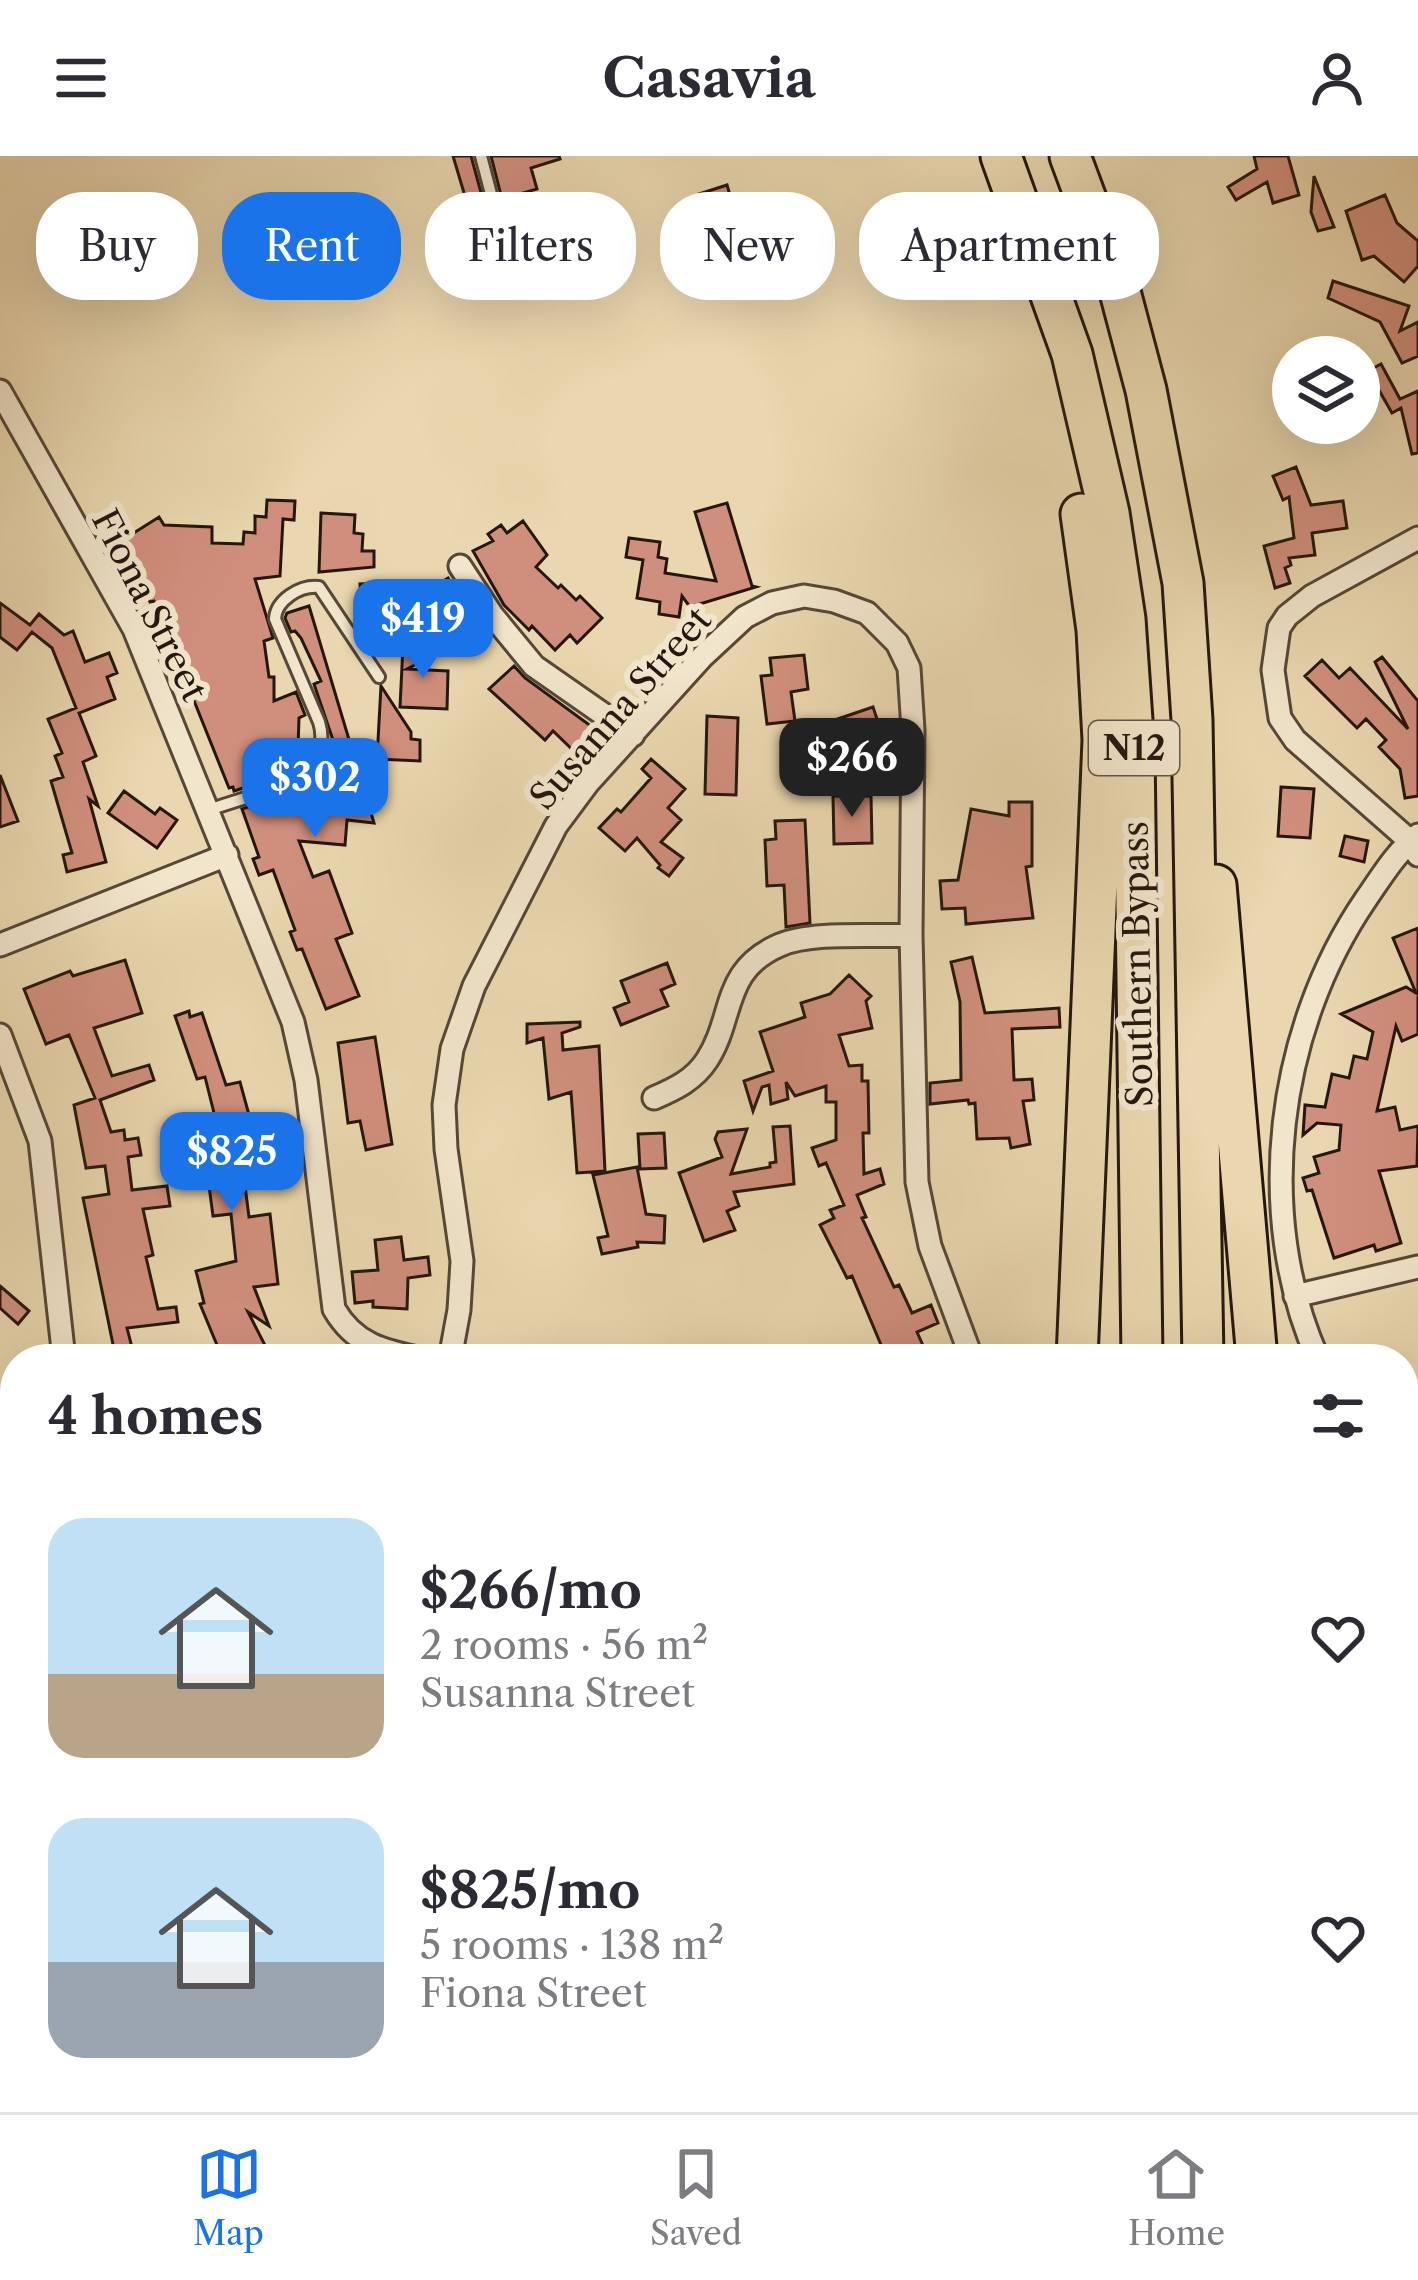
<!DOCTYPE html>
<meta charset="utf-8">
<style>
:root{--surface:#fff;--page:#f7f7f7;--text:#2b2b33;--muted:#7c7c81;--line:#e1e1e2;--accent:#1a73e8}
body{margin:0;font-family:"Libre Caslon Text",serif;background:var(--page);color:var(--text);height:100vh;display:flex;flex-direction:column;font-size:45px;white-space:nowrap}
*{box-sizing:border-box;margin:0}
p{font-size:39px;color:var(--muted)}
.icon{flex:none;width:66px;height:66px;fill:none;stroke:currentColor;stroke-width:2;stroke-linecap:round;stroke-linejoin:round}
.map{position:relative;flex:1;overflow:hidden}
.side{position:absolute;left:0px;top:1188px;width:1419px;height:768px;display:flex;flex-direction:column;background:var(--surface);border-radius:48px 48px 0 0;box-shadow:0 12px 48px #0002}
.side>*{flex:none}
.hud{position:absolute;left:36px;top:36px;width:1347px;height:108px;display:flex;gap:24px}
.buttons{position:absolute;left:1272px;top:180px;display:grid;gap:24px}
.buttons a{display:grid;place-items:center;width:108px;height:108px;border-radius:50%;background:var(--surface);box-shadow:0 12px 48px #0002;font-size:60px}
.price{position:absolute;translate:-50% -102px;padding:0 27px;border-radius:24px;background:var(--accent);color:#fff;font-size:39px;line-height:78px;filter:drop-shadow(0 3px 6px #0008)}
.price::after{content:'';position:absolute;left:50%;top:72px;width:36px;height:27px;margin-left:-18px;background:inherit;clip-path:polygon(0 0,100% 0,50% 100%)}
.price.on{background:#222;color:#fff}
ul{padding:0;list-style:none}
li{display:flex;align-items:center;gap:36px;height:300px;padding:0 48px}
li span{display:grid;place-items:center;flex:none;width:336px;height:240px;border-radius:36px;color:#555}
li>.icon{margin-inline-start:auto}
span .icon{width:144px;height:144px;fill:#fffc;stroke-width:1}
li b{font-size:51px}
h2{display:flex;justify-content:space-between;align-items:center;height:144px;padding:0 48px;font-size:51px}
.pill{padding:0 42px;border-radius:48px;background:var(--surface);box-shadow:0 12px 48px #0002;font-size:42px;line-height:108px}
.pill.on{background:var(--accent);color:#fff}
header{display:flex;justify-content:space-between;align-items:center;height:156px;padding:0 48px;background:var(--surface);font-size:54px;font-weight:700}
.dock{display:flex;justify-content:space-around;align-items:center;height:168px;border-top:3px solid var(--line);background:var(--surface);font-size:33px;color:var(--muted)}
.dock a{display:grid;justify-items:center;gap:6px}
.dock .on{color:var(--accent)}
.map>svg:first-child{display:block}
</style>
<header><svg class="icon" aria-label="menu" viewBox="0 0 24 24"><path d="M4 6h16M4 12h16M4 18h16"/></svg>Casavia<svg class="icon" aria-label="person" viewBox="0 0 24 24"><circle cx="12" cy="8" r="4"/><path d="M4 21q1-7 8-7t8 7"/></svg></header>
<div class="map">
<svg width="1418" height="1956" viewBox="0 0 1418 1956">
<rect width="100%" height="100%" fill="#ead7af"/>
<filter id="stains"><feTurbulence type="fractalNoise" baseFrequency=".00167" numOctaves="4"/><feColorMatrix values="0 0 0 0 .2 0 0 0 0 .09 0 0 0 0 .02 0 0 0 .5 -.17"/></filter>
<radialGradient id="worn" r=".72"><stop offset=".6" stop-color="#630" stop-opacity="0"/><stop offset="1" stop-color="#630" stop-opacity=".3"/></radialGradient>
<path fill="#d08f7d" stroke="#25170f" stroke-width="3" d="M453,0H471L488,62L473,67Z
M491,0H559L560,3L531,12L537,33L502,43Z
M1254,0H1288L1299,39L1273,47L1267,26L1236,44L1228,31L1257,13Z
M1314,20L1334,71L1318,75L1311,56Z
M727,29L738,66L756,54L774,81L745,88L752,109L724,118L699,38Z
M1385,39L1397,67L1418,85V110L1404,126L1374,100L1362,104L1346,55Z
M388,72L394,90L367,99L361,81Z
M1333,125L1409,150L1400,175L1418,166V200L1402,207L1380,166L1328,142Z
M1381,208L1400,243L1418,235V297L1412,298L1401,252L1392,257L1368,215Z
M1296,311L1311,349L1343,345L1347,372L1312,377L1315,399L1289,402L1291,409L1285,412L1290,427L1275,432L1264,390L1294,382L1289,341L1283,344L1273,320Z
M267,344L295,345L294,364L283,363L280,420L255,423L273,482L264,485L269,521H274V545L296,536L305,559L299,562L298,592L262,591L266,600L244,609L252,629L234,635L233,631L229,632L154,445L150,446L136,410L133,412L118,387L159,361L164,369L212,371V387L243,388L244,376L255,377V360L266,361Z
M727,347L752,430L756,431L690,451L682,440L679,461L659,458L660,446L637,442L643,404L626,401L629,382L660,386L658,401L667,403L665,417L716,425L695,356Z
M321,357L355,359L354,377L363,378L362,395H374V411L319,416Z
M523,365L547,399L536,411L558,432L561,429L576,444L580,440L602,462L577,487L570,479L555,494L532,470L529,474L504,449L473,395L493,385L488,378L501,369L507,377Z
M448,422L476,478L460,486L456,479L449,482L426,435Z
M417,426L422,440L409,445H361L360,428Z
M0,447L30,469L39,458L64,479L73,475L85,506L109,497L117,517L107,521L115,543L79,557L96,600L83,606L98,650L89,643L106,706L67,716L63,699L72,697L51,625L63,621L55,600L62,597L48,563L76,552L52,492L32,476L17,494L0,481Z
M309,450L374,667L347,664L345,689L299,685L313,721L329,715L352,777L336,783L359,840L326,853L302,793L297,794L290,776L295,774L273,714L259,719L253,703L259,701L242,653L270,644L276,658L303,648L304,632L331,634L335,590L314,528L321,525L301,482L295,475L291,476L285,462L287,457Z
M403,490L448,492L407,513L448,515L447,553L400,551Z
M804,499L808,533L791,536L795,565L767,568L761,520L772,519L770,502Z
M1382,501L1418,545V640L1405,642L1400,613L1379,591L1386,584L1366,563L1357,572L1305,520L1322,504L1339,522L1350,512L1408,573L1375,506Z
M514,510L525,522L599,576L578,599L553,575L545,584L489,533Z
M381,530L411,576V583L420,584V605L377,603Z
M873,551L882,578L861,585L871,615L840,626L820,569Z
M707,560L738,562L736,639L705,638Z
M651,603L685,633L668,652L681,664L661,686L683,702L669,720L658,712L660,709L637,682L625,695L599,672L617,653L621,656L651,622L642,613Z
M0,619L18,665L0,671Z
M1281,631L1314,633L1310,682L1278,680Z
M124,635L155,658L160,652L177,664L157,692L108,657Z
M833,640H871L872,687L834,688Z
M1009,646H1032V710L1026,711L1033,762L966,768L965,752L942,753L940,725L958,724L971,653L1009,660Z
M805,664L810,767L786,771L784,729L767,730L765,684L776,683L775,665Z
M1345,680L1368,685L1364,706L1340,700Z
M1418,772V878L1402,885L1396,870L1377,955L1395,951L1400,974L1418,970L1417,1010L1379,1015L1401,1087L1376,1095L1374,1089L1334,1102L1312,1034L1307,1035L1303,1022L1319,1017L1314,1001L1339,994L1341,969L1317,967L1303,979L1305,949L1325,951L1332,918L1349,922L1354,900L1367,903L1373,876L1341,858L1406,831L1416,837L1393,782Z
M972,801L985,857L1059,852L1060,871L1012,873L1014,924L1032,923L1034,944L1023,945L1030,988L1011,992L1009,982L977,983L975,947L969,948L968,944L930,948V927L961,924L960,846L951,806Z
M125,804L142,857L94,872L112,920L149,909L154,924L100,944L111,976L124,974L125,984L138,982L141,999L128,1001L132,1034L167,1030L170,1050L143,1053L153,1099L146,1101L158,1153L176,1151L178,1166L127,1172L135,1203H116L83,1042L109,1038L105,1010L86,1012L74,949L95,942L69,879L46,888L24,833L70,815L73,820Z
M667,807L675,828L661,834L668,850L621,869L614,852L629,846L621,825Z
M849,819L871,840L866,845L872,872L839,879L849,910L862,909V925H868L869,977H863L864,1018L880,1013L884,1028L857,1039L866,1061L862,1062L894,1131L899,1129L912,1157L931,1149L938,1167L917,1176L929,1203H887L852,1120L847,1122L820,1069L834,1062L830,1054L844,1049L826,1007L819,1010L812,992L836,984V946H826V930L795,940L786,926L788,943L771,948L769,929L762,931L753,955L744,925L773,915L760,876L805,861L801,847L830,838Z
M189,855L190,861L202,857L226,929L240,926L257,988L262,1019L244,1022L249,1061L270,1058L278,1128L254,1131L269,1170L248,1156L272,1203H186L185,1195L217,1189L200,1148L204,1147L196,1115L236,1105L231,1058L213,1060L208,1022L220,1021L216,994L223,993L205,921L197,923L175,860Z
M580,866V871L562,877L563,894L599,890L605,1015L577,1017L571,936L549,943L543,882L527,887V868Z
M375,881L392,988L366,994L360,965L348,967L338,887Z
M790,970L794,1028L734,1036L739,1050L727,1055L735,1074L704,1085L679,1017L722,1001L715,983L718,976L747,973L731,1018L770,1011V1007L776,1006L773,971Z
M664,977L666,1012L640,1013L638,978Z
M637,1011L646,1058L665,1060L664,1087L637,1086L638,1091L602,1098L598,1082L608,1080L593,1019Z
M401,1081L404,1104L428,1101L430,1119L408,1122L407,1153L373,1151V1145L355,1147L352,1116L378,1114L375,1084Z
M0,1130L29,1155L18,1168L0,1152Z
M15,1264V1315L0,1318V1267Z
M0,1546H4L15,1583V1605L0,1610Z
M15,1662V1712L0,1716V1667Z"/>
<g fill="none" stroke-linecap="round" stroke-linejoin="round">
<defs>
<path id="service" d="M481,0L496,57
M209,654C248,639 337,624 319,566L275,463C276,444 300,429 319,431L379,521"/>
<path id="minor" d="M0,235L134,473L293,866L306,924L334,1153C355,1189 383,1195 422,1203
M1418,382L1312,440L1287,460L1279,472L1273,514L1280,562L1295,584L1410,685L1418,699
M460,410L492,459L534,510L633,579
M0,789L227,699
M0,879L40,985L64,1203
M654,942C675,933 694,924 707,904C735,861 721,814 780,789C812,775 875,781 911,779
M1295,1140L1418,1111
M450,1203L459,1154L462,1105L446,993L444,949L452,893L474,830L556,670L588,627L703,500L745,461L772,447L804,440L834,445L867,457L897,487L909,512L913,574L911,779L917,1026L930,1090L972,1203
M1318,1203C1253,1058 1277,873 1366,743C1382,720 1396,696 1418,679
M1404,1251L1418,1242
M1404,1333L1418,1348
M0,1377L15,1361
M0,1506L15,1520
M0,1921L15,1874"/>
<path id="secondary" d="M1404,1821L1418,1815
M1404,1859L1418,1853
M1080,1956L1115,1941
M1144,1956L1178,1941"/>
<path id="motorway" d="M1001,0L1072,198L1109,357L1125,463L1134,593L1142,1203
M1070,0L1119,132L1146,234L1183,427L1192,564L1203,1203
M1216,729L1257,1203
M1077,1203L1103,584L1097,474L1081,358
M1404,1540L1418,1560
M1066,1941L1068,1956
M1313,1941L1322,1956
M1384,1941L1393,1956"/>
</defs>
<use href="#service" stroke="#564737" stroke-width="16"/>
<use href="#minor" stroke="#564737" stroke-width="27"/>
<use href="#secondary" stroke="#25170f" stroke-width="36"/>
<use href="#motorway" stroke="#25170f" stroke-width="45"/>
<use href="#service" stroke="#f1e5cb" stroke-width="10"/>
<use href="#minor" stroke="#f1e5cb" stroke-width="21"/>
<use href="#secondary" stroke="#f1e5cb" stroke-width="30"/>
<use href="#motorway" stroke="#ead7af" stroke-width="39"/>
</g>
<g text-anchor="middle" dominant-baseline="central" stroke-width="12" stroke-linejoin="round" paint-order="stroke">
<rect fill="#f1e5cb" stroke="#625547" stroke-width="3" x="1089" y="565" width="90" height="54" rx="9"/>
<g font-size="33" font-weight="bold" fill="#25170f">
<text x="1134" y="592">N12</text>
</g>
<g font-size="36" fill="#25170f" stroke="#f1e5cb">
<text transform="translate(150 449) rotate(63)">Fiona Street</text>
<text transform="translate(620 552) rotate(-49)">Susanna Street</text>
<text transform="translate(1137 808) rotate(-91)">Southern Bypass</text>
</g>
</g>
<rect width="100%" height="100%" filter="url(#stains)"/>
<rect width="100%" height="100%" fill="url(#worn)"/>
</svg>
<div class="buttons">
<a><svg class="icon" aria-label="layers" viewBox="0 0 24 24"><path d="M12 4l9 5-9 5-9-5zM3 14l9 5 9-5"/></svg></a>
</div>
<b class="price" style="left:423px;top:525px">$419</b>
<b class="price on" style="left:852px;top:664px">$266</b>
<b class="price" style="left:315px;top:684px">$302</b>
<b class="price" style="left:232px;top:1058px">$825</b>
<div class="hud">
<a class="pill">Buy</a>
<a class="pill on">Rent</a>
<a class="pill">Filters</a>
<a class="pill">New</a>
<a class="pill">Apartment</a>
</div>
<section class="side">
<h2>4 homes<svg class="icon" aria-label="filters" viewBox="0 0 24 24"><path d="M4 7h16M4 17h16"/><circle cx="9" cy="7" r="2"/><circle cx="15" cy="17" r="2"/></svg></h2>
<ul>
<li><span style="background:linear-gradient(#bfe0f5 65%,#b9a48a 0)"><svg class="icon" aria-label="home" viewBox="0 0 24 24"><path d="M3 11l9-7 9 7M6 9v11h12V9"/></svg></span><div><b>$266/mo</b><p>2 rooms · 56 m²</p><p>Susanna Street</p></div><svg class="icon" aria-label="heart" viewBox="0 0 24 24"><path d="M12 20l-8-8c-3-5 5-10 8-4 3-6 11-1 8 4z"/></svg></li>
<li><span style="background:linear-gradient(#bfe0f5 60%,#9aa5b1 0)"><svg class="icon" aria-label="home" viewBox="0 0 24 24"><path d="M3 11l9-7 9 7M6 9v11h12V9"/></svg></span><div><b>$825/mo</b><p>5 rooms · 138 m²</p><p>Fiona Street</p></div><svg class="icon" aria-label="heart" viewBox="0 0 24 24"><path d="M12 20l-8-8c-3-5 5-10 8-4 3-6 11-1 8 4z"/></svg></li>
</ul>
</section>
</div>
<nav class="dock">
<a class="on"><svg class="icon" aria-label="map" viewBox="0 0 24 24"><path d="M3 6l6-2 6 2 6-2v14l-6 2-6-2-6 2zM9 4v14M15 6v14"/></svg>Map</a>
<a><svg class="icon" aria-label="saved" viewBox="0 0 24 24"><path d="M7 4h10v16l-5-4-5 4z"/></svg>Saved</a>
<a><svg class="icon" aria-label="home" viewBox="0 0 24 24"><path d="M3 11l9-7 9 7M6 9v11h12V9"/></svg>Home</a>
</nav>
